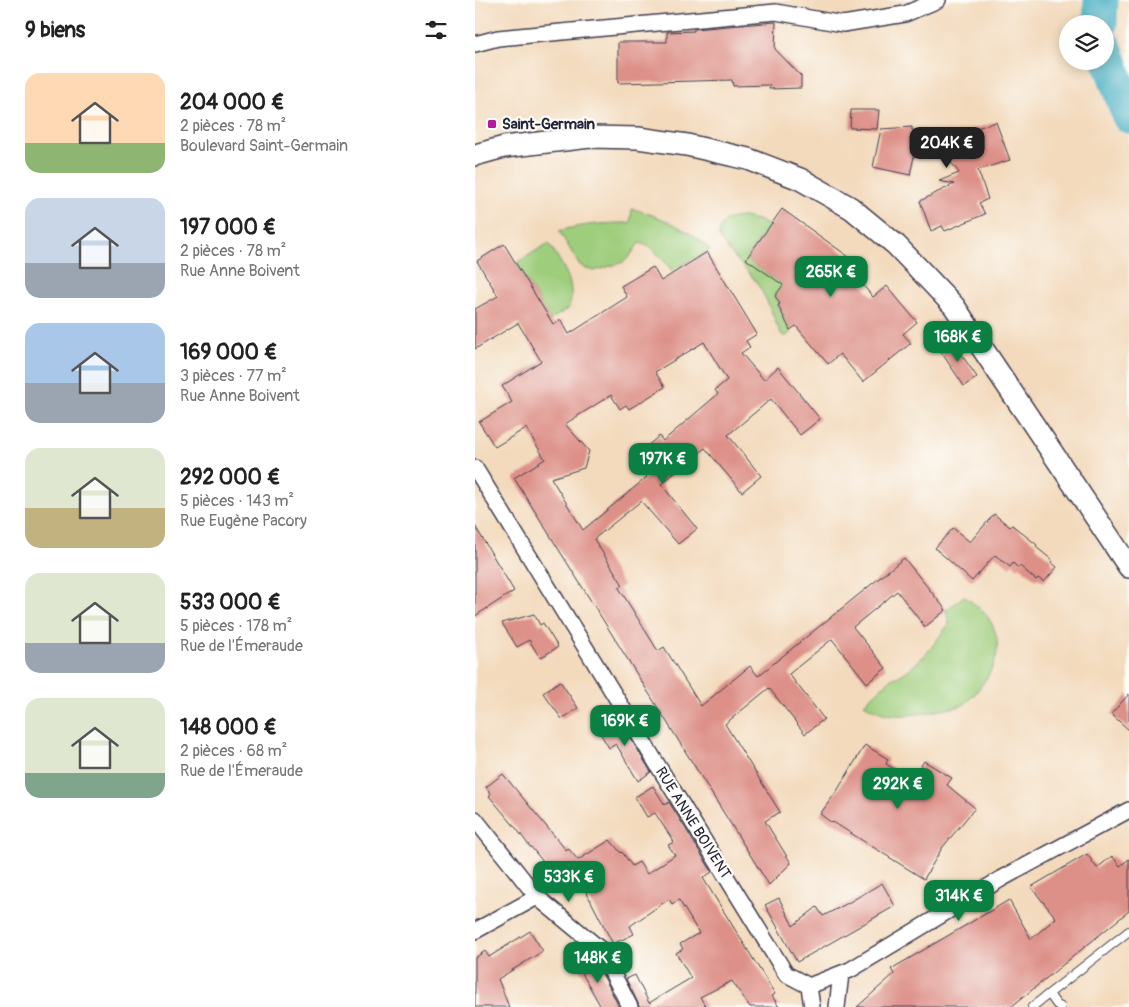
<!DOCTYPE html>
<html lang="fr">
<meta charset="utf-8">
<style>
:root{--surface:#fff;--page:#f2f2f2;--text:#222;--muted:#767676;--accent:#0b8043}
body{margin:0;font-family:Pangolin,sans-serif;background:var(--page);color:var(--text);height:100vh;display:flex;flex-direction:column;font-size:19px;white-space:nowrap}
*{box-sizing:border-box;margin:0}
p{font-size:16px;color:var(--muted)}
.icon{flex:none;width:28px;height:28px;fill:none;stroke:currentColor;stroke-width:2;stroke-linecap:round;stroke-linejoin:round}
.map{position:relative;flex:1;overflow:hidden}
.panel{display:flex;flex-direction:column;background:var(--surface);width:475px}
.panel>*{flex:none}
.tools{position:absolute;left:584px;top:15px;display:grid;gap:10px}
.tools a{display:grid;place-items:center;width:55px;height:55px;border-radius:50%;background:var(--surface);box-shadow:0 2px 12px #0003;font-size:25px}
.price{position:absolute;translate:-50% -42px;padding:0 11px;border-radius:10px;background:var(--accent);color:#fff;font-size:16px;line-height:32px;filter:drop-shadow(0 1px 2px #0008)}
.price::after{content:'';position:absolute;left:50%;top:30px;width:15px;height:11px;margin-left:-8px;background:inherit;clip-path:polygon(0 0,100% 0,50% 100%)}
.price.current{background:#222;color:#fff}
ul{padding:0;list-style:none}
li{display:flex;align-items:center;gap:15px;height:125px;padding:0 25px}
li span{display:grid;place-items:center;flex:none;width:140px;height:100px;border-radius:15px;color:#555}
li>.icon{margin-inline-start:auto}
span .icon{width:60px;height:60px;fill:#fffc;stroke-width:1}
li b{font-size:21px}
h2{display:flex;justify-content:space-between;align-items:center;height:60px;padding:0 25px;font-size:21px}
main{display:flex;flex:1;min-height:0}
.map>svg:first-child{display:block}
</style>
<main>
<section class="panel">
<h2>9 biens<svg class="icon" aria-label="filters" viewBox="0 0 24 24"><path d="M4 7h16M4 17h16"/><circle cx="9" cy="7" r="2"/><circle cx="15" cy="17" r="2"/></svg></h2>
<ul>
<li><span style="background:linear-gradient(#ffd9b3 70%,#8fb573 0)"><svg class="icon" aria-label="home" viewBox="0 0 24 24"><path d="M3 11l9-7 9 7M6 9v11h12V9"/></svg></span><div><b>204 000 €</b><p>2 pièces · 78 m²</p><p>Boulevard Saint-Germain</p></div></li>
<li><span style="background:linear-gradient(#c9d6e8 65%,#9aa5b1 0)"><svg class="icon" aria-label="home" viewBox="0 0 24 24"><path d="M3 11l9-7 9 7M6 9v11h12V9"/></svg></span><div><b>197 000 €</b><p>2 pièces · 78 m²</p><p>Rue Anne Boivent</p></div></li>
<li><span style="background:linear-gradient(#a9c7e8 60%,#9aa5b1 0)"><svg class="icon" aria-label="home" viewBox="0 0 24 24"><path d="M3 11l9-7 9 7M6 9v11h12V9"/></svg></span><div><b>169 000 €</b><p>3 pièces · 77 m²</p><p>Rue Anne Boivent</p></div></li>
<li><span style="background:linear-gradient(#dfe7d0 60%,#c2b280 0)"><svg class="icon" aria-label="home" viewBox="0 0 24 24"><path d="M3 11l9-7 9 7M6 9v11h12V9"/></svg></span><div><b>292 000 €</b><p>5 pièces · 143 m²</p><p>Rue Eugène Pacory</p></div></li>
<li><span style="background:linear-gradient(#dfe7d0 70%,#9aa5b1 0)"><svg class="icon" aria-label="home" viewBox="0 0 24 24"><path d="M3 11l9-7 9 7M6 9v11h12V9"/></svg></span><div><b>533 000 €</b><p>5 pièces · 178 m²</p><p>Rue de l'Émeraude</p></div></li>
<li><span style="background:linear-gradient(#dfe7d0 75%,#7fa58c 0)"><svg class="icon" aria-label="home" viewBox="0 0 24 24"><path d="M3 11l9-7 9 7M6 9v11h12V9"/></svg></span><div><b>148 000 €</b><p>2 pièces · 68 m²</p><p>Rue de l'Émeraude</p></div></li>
</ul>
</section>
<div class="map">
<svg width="654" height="1007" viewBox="0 0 654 1007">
<rect width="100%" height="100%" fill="#fdfcf7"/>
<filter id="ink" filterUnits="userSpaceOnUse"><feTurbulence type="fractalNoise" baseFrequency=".02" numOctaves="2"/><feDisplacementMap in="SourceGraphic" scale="10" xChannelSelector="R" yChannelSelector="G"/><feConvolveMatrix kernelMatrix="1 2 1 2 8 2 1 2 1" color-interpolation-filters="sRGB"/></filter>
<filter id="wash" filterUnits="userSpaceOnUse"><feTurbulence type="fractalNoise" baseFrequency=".0096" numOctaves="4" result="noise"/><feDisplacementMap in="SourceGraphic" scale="20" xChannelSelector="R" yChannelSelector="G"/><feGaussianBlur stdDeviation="1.12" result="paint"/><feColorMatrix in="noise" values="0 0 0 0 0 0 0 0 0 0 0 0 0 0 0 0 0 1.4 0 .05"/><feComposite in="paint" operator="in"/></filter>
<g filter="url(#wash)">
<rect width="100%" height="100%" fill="#f3dabd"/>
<path fill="#9ecd7b" stroke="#60785b" d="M157,209C181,214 220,232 235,250L221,259L219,258L197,271C190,261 177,245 164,243L155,256L149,262L119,271L109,268L104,264L84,231C108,224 130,223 155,223Z
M268,217L283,220L295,226L271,259L308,285L300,296L305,304L303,305L316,332L310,337L306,334C299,319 294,303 285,288C274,269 255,256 244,237C244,220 253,218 268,217Z
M74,243C86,264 102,282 94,308L75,320L41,263Z
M489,596C498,603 510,611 516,622C530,649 519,670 502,691C498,696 493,702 488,705C483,708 473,708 466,710C438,715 414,721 389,704L416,679L424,676L436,668L452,653L474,624L471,610Z"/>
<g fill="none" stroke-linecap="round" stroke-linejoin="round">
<path stroke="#45aec4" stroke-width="35" d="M625,24L626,0
M630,48L654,116"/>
</g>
<g id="blocks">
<path fill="#dd9088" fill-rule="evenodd" d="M301,22L300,49L326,76V88L294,89L295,85L258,86L257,80L143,83V42H192V32L219,31V29Z
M376,110H404L402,129L375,128Z
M521,122L535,160L503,170L513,199L504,203L510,214L470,231L467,226L456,231L445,201L479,184L464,181L484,173L467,150L452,147L444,133L435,175L398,167L406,129L437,127V130L479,135Z
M307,209L381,262L375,270L398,297L412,286L442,322L428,334L436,343L388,382L365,354L353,364L321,326L315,330L303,305L305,304L300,296L308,285L271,259Z
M29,244L78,324L86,320L94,334L152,297L146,286L178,267L186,281L232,252L282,334L271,341L275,347L266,353L289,380L303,367L345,419L325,435L296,399L253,435L286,476L267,492L230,448L186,484L222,529L203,544L166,501L119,539L148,585L144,588L183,651L189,647L226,706L275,666L283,676L429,558L471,610L450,627L422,591L378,627L411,668L392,683L357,639L314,674L349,719L330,734L294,688L250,724L305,812L290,821L316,863L294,885L39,478L70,459L51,428L20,447L4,422L37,402L27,386L66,361L43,323L0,349V309L23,296L2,261ZM229,342L252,380L240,390L243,394L188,441L184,436L157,459L172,477L108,530L76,478L109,468L114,451L90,424L136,395L145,409L151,405L154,409L190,387L180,372Z
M477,341L502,377L489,386L464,349Z
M519,514L535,527L537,525L562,545L561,547L577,560L576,562L582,567L569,582L563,578L561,580L545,566L543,568L538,563L535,567L520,555L497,581L460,548L478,528L495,542Z
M0,526L39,591L0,616Z
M59,614L65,625L68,623L83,647L65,658L54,640L42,647L27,623Z
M85,681L103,708L87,719L68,693Z
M654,694V730L636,714Z
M144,719L176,772L163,781L141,744L134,748L122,728Z
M390,745L413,759L411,764L437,780L449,761L477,778L472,785L500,808L467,848L449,879L358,822L357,823L345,814L362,791Z
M28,774L91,850L93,848L103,860L135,840L146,853L147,852L157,866L164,862L172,874L200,855L193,845L199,842L180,813L172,817L160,797L178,786L190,805L194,802L237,872L228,878L300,994L297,996L304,1007H275L257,981L225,997L231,1007H164L163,1003L151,979L160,975L174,1003L216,978L201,953L208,949L205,944L224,933L204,900L197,904L194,899L155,926L159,934L138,944L105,880L92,891L56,847H55L41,828L14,796L16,794L11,787Z
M612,854L622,868L637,856L645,866L654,859V911L536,1007H382L419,974L416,969L534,900L556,939L581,918L556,887Z
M407,883L420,906L322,962L290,905L304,898L318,926L342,907L348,916L373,903Z
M55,931L68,951L23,979L34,1007H0V958L10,951L14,957Z
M118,959L131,981L144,1007H126L103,966Z"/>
</g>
</g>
<g filter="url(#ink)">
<use href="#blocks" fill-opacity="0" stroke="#413e4e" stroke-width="1"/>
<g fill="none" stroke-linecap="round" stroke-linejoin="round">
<defs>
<path id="lane" d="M574,994L582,1005L586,1007
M557,1007L654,931"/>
<path id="street" d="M0,44L23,38L301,12L368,24L430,14L463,0
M0,468L311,974L334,986L375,970L526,879L654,810
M0,819L62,897L125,949L155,1007
M0,931L62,897
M334,986L337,1007
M362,1007L366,974"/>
<path id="secondary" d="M0,155L29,147L115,137L163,138L212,145L273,159L325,179L376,208L421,245L479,306L654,567"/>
</defs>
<use href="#lane" stroke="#413e4e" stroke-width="10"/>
<use href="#street" stroke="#413e4e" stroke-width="18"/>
<use href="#secondary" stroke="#413e4e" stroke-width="24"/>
<use href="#lane" stroke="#fff" stroke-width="8"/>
<use href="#street" stroke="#fff" stroke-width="15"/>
<use href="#secondary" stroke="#fff" stroke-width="21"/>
</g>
</g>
<rect fill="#b5179e" stroke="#fdfcf7" stroke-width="2" x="12" y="119" width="10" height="10" rx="2.5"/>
<g text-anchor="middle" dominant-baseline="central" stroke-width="4.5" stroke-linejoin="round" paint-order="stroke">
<g font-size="15" font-weight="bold" fill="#22223b" stroke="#fdfcf7" text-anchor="start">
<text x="27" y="124">Saint-Germain</text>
</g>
<g font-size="15" fill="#22223b" stroke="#fdfcf7">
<text transform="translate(218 823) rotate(58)">RUE ANNE BOIVENT</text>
</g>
</g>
</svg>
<div class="tools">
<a><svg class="icon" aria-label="layers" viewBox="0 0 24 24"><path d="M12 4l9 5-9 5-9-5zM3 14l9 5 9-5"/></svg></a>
</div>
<b class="price current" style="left:472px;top:169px">204K €</b>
<b class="price" style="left:356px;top:298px">265K €</b>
<b class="price" style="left:483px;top:363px">168K €</b>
<b class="price" style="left:188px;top:485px">197K €</b>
<b class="price" style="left:150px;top:747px">169K €</b>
<b class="price" style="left:423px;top:810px">292K €</b>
<b class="price" style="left:94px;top:903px">533K €</b>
<b class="price" style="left:484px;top:922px">314K €</b>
<b class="price" style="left:123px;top:984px">148K €</b>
</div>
</main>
